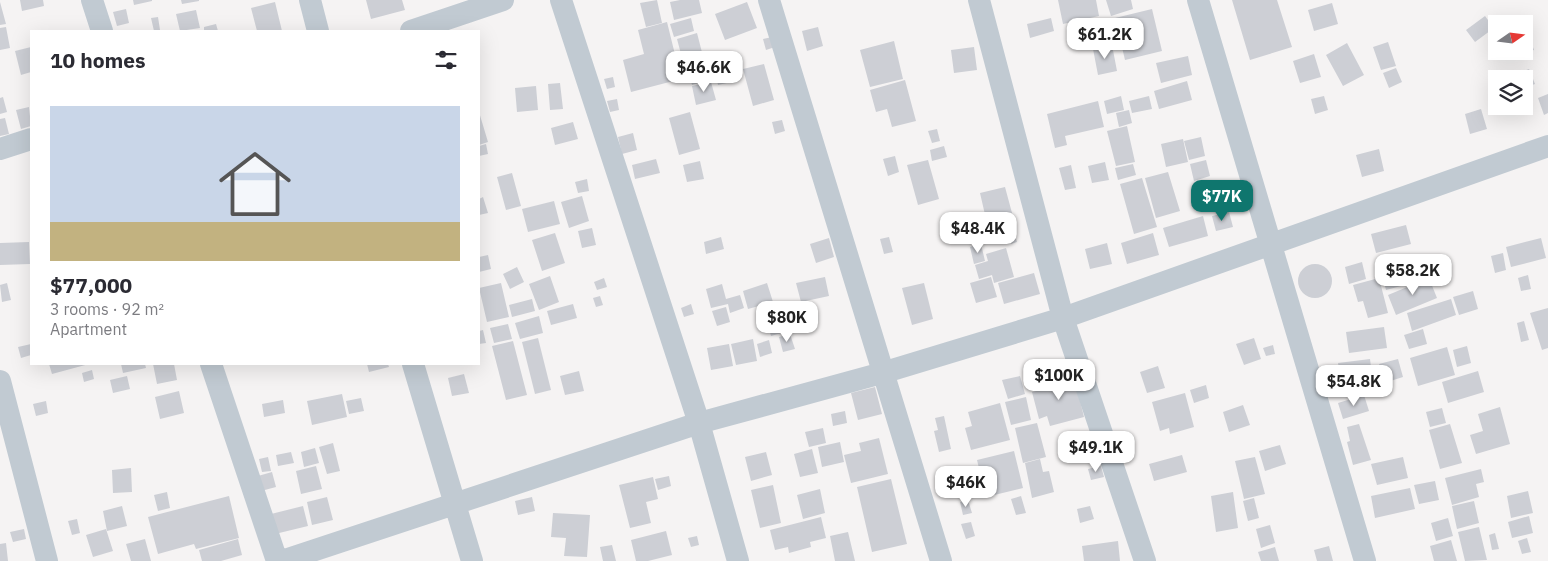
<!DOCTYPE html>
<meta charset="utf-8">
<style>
:root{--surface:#fff;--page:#f7f7f7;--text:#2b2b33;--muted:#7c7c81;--accent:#0f766e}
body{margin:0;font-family:"IBM Plex Sans",sans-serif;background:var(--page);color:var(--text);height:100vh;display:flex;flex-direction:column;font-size:19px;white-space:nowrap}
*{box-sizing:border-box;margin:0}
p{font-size:16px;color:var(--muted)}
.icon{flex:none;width:28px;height:28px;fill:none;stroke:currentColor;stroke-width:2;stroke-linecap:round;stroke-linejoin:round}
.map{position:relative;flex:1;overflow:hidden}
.drawer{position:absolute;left:30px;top:30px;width:450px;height:335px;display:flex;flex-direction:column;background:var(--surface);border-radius:0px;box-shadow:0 5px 20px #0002}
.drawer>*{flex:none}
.needle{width:32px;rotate:76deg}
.controls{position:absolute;left:1488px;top:15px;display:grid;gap:10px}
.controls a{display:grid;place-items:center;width:45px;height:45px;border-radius:0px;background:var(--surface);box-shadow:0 5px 20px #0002;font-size:25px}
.price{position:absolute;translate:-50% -42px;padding:0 11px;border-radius:10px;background:#fff;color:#222;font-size:16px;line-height:32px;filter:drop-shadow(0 1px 2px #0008)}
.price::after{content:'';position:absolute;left:50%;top:30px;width:15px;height:11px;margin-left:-8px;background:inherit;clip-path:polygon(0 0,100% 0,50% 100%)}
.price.selected{background:var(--accent);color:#fff}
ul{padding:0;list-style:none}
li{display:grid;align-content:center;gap:10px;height:265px;padding:0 20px}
li span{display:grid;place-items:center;height:155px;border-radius:0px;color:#555}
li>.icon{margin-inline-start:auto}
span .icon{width:90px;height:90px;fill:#fffc;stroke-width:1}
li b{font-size:21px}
h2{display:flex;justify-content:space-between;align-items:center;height:60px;padding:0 20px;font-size:21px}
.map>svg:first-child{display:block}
</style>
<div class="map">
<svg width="1548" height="561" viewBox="0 0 1548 561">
<rect width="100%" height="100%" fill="#f5f3f3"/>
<path fill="#cdcfd5" d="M20,0H43L44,6L22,11Z
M133,0H152V1L134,5Z
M181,0H199V1L182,4Z
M366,0H402L405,10L371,19Z
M657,0L662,23L646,27L640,3Z
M680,0H699L702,13L674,20L670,2Z
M1058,0H1096L1099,16L1063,24Z
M1106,0H1131L1133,9L1111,16Z
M1232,0H1277L1292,47L1250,60Z
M0,2L6,24L0,25Z
M275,2L282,31H257L251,8Z
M747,2L757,28L725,40L715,14Z
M1332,3L1338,24L1314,31L1308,10Z
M126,9L129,23L117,26L113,12Z
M1152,9L1162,51L1125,60L1115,18Z
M196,10L200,28L180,31L176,14Z
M1485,16L1494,28L1475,42L1466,30Z
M158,17L160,30L154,31L151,18Z
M691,18L694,31L674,37L670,24Z
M1051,18L1054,31L1030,38L1027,24Z
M667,22L681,79L631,92L623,60L644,54L638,30Z
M216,24L218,31H204V27Z
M6,27L10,48L0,50V28Z
M818,27L823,46L807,51L802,31Z
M1527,30L1534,50L1513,57L1511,51H1524V31Z
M697,33L705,64L685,69L677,39Z
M772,37L775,47L766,50L763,39Z
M894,41L903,79L870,87L860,50Z
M1388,42L1396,66L1381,70L1373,47Z
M1347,43L1364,75L1343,86L1326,55Z
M1112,45L1117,71L1098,75L1093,49Z
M31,47V72L21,75L15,51Z
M974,47L977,70L954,73L951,50Z
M1314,54L1321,77L1300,83L1293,61Z
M1188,56L1192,75L1161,83L1156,63Z
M764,64L774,100L753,106L743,69Z
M727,68L731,82L718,85L715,71Z
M1396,68L1402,82L1389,88L1383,73Z
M1529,69L1535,84L1524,88V79H1515L1514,75Z
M700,74L702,82L692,85L690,77Z
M613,77L615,87L607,89L604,79Z
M905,80L916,121L892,127L887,109L876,112L870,90Z
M1187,81L1192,100L1159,109L1154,91Z
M711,82L716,100L696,105L692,86Z
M560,83L563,109L550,110L548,84Z
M536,86L538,110L517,112L515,88Z
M1548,94V113L1544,115L1538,98Z
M1121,96L1124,110L1107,114L1104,101Z
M1149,96L1152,109L1132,113L1129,101Z
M1324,96L1328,110L1315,114L1311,99Z
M3,97L7,112L0,114V98Z
M617,99L619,110L610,112L607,101Z
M1098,101L1104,127L1065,136L1067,145L1055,148L1047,114Z
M29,107L31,126L21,129L16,110Z
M1481,109L1487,129L1470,134L1465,114Z
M1129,110L1132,123L1119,127L1116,113Z
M479,112L488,142L479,145Z
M690,112L700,149L679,155L669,118Z
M5,118L9,134L0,136V119Z
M782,120L785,131L775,134L772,122Z
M573,122L578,139L555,145L551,128Z
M1127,126L1135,162L1116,166L1107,131Z
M937,129L940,141L932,143L928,131Z
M633,133L637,150L622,154L618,137Z
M1201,137L1205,156L1189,160L1184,141Z
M1183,139L1188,162L1166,167L1161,144Z
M486,144L488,154L479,156V146Z
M944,146L947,157L932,161L930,150Z
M1379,149L1384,171L1362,177L1356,155Z
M895,156L899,172L888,176L883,159Z
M656,159L660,173L635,179L632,165Z
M928,160L939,199L918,205L907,165Z
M1206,160L1210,176L1194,181L1190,164Z
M700,161L704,179L687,182L683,165Z
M1105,162L1109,180L1092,183L1088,166Z
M1133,164L1136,175L1118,180L1115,168Z
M1071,165L1076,188L1065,190L1059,168Z
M1168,172L1180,211L1156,218L1145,178Z
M512,173L521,206L506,210L497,177Z
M1142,178L1157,227L1134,234L1120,184Z
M587,179L589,191L578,193L575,182Z
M1005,187L1012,213L986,219L980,193Z
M582,196L589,221L569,228L561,202Z
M483,197L488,213L479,215V199Z
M554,201L560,224L528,232L522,209Z
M1229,212L1233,227L1216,231L1212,216Z
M1203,216L1208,236L1169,247L1163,228Z
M1000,218L1005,234L975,244L970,228Z
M1012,224L1017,242L1011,244L1006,226Z
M1406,225L1411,244L1376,253L1371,234Z
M592,228L596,245L582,248L578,231Z
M555,233L565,263L542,271L532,240Z
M1153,233L1159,255L1127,264L1121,243Z
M721,237L724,249L706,254L704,242Z
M889,237L893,252L884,254L880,239Z
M829,238L834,257L816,263L810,244Z
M1541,238L1546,258L1511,267L1506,247Z
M29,242L30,264L0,265V243Z
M1107,243L1112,264L1090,269L1085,249Z
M981,244L985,261L974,264L970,247Z
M1006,248L1014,277L994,283L992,275L979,279L975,265L988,261L986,254Z
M1503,253L1506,270L1495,273L1491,256Z
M488,255L491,269L479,272V257Z
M1362,262L1366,279L1349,284L1345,267Z
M1298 281a17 17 0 1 1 34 0a17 17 0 1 1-34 0Z
M1396,266L1401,286L1386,290L1381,271Z
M517,267L524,282L510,289L503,274Z
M1034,273L1040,294L1004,304L998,283Z
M1528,275L1531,289L1521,291L1518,278Z
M550,276L559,302L539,310L529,284Z
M825,277L829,296L801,302L796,283Z
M991,277L997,297L976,303L970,283Z
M604,278L607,287L597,290L594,282Z
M1379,278L1388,313L1368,318L1363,301L1358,302L1353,285Z
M1429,278L1437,298L1396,315L1388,295Z
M7,283L11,300L2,302L0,285Z
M501,283L509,317L487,322L479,288Z
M767,283L773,302L748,309L743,291Z
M924,283L933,319L912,325L902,288Z
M722,284L726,299L740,295L744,308L730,313L728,304L711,308L706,289Z
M1473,291L1478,309L1459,315L1453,297Z
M600,296L603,305L596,307L593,298Z
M532,299L535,311L512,317L509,305Z
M1451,299L1456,315L1412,331L1407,313Z
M782,301L784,310L768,315L765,306Z
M573,304L577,318L551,325L547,311Z
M691,304L694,314L684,317L681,308Z
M726,307L730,322L717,326L712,311Z
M1548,308V348L1542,350L1530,313Z
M787,312L792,330L771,336L766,317Z
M539,316L543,333L520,339L515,323Z
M1524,321L1529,340L1521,342L1517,323Z
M508,324L512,339L494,343L490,328Z
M1384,327L1387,348L1349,353L1346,332Z
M1423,329L1427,344L1409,349L1404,335Z
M483,330L486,343L479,344V331Z
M790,334L795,349L783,352L779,337Z
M538,338L551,390L535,394L522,342Z
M1254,338L1261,359L1244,365L1236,344Z
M753,339L757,361L736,365L731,344Z
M769,340L772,353L760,357L757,344Z
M513,341L527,395L506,400L492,346Z
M31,344V355L21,358L18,347Z
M729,344L733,366L711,370L707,348Z
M1273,345L1275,354L1266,356L1263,348Z
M1467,346L1471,363L1457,367L1453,350Z
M1447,347L1455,375L1418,386L1410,358Z
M1370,359L1373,382L1342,386L1338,363Z
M1398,359L1403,377L1384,383L1379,364Z
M49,364H89L52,374Z
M121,364H145L146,368L123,373Z
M153,364H174L177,380L157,384Z
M367,364H388L389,367L369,372Z
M1158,366L1165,388L1147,393L1140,372Z
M92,370L94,379L84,382L82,373Z
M579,371L584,391L565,395L560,376Z
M1478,371L1484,392L1448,403L1442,382Z
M464,374L469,393L452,396L448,378Z
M127,376L130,389L113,393L110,380Z
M1020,376L1025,394L1008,399L1002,380Z
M1074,376L1084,417L1050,426L1047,416L1039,419L1032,392L1040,390L1039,385Z
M1339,378L1342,387L1329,391L1327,381Z
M1206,385L1209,398L1194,403L1190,390Z
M875,387L882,414L858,420L851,393Z
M179,391L184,413L160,419L155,397Z
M1185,393L1194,427L1170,434L1169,428L1160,431L1152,402Z
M342,394L347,417L312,425L307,401Z
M1364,395L1369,411L1343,419L1338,403Z
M1026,397L1031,420L1011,425L1005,402Z
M361,398L364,411L349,414L346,401Z
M283,400L285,413L264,417L262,404Z
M46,401L48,413L36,416L33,404Z
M1000,403L1010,440L971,450L965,428L972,426L968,412Z
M1243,405L1250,425L1229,432L1223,412Z
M1500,407L1510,444L1476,454L1470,435L1483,431L1478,414Z
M1442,408L1446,423L1430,427L1426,412Z
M845,411L847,423L833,426L831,414Z
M944,416L951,449L939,452L934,431L938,430L935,418Z
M1037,423L1046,457L1023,463L1015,428Z
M1359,424L1371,460L1353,465L1347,442L1350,441L1347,427Z
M1450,424L1462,463L1440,469L1429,430Z
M823,428L826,443L809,447L805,432Z
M879,438L888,474L851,483L844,455L861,451L859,443Z
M840,442L844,462L822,467L818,447Z
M333,443L340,471L327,474L319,447Z
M1280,445L1286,464L1265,471L1259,451Z
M315,448L319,463L304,467L301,452Z
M812,449L818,473L800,477L794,454Z
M1014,451L1023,488L986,497L977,460Z
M291,452L294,463L278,466L276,455Z
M766,452L772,475L751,481L745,457Z
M1182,455L1187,472L1154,481L1149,464Z
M268,457L271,471L262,472L259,459Z
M1255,457L1265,494L1244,499L1235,461Z
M1403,457L1408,478L1377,485L1371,464Z
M1040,459L1043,472L1049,471L1054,492L1032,498L1025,463Z
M316,466L322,489L301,494L296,471Z
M1101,466L1104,477L1091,480L1088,469Z
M131,468L132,492L113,493L112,470Z
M1481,469L1484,482L1476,484L1479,497L1452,505L1445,478Z
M272,472L276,487L261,491L258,476Z
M669,476L671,486L658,490L655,479Z
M653,477L658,499L646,502L651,523L630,528L619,485Z
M891,479L907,544L872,552L857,487Z
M1435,481L1439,500L1419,504L1414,485Z
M773,485L781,523L760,528L751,490Z
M1410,488L1415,509L1375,518L1371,496Z
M820,489L825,513L803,519L797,495Z
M1528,491L1533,513L1511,518L1507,496Z
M167,492L170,508L158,511L154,495Z
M1233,492L1238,528L1216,532L1211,496Z
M229,496L239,538L196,549L194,544L158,554L148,517Z
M1021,496L1026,513L1016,515L1011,499Z
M327,497L333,520L312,525L307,502Z
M532,497L535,511L518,515L515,501Z
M1254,498L1259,518L1248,521L1243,501Z
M968,500L972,513L963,515L960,502Z
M1474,501L1479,523L1457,529L1452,506Z
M122,506L127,526L107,531L103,511Z
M303,506L308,526L275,534L271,514Z
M1090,506L1094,519L1080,523L1077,509Z
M553,513L590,515L587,557L564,556L566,538L551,537Z
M1529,516L1533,533L1512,538L1508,522Z
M821,517L826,538L810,542L811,547L789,553L788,547L775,550L770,530Z
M1448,518L1453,536L1436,541L1431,523Z
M77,519L80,533L72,535L68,521Z
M971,522L975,536L966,539L961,524Z
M1270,525L1275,543L1261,548L1256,529Z
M1479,527L1487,560L1465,561L1458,532Z
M24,529L26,539L13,542L10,532Z
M106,529L113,551L93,557L86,535Z
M666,531L672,555L648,561H636L631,540Z
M848,532L855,561H835L830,536Z
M1495,533L1499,549L1492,550L1489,535Z
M697,536L699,545L691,547L688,538Z
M1527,538L1531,552L1522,554L1518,541Z
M145,539L151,561H131L126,544Z
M238,539L242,555L221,561H202L199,550Z
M1451,540L1457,561H1434L1430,546Z
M1118,541L1120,561H1084L1082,546Z
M6,543L8,561H0V544Z
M612,545L616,561H603L600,547Z
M1329,546L1333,561H1317L1314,550Z
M1275,547L1279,561H1261L1258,552Z"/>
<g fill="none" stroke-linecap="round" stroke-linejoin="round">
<path stroke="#c1cad2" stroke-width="22" d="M92,0L102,31
M310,0L318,31
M561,0L699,423L738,561
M769,0L941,561
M979,0L1063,318L1145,561
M1198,0L1365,561
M411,31L503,0
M0,149L31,139
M211,364L277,561
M413,364L472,561
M0,381L47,561
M282,561L699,423L882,373L1063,318L1548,146"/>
</g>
</svg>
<div class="controls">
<a><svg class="needle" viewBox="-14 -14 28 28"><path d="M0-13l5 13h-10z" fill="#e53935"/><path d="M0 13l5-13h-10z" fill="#7c7c81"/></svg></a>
<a><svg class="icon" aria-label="layers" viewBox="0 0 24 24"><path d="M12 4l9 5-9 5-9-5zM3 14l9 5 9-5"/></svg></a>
</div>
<b class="price" style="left:1105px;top:60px">$61.2K</b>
<b class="price" style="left:704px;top:93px">$46.6K</b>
<b class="price selected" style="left:1222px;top:222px">$77K</b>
<b class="price" style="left:978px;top:254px">$48.4K</b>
<b class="price" style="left:1413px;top:296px">$58.2K</b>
<b class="price" style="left:787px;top:343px">$80K</b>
<b class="price" style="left:1059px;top:401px">$100K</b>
<b class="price" style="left:1354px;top:407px">$54.8K</b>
<b class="price" style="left:1096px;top:473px">$49.1K</b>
<b class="price" style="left:966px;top:508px">$46K</b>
<section class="drawer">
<h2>10 homes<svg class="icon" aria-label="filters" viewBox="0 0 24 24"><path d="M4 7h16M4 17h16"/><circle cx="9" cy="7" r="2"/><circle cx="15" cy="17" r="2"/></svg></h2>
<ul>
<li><span style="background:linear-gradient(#c9d6e8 75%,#c2b280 0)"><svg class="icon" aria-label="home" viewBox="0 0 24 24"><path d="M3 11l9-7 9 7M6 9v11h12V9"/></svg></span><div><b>$77,000</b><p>3 rooms · 92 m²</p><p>Apartment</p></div></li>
</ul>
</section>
</div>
